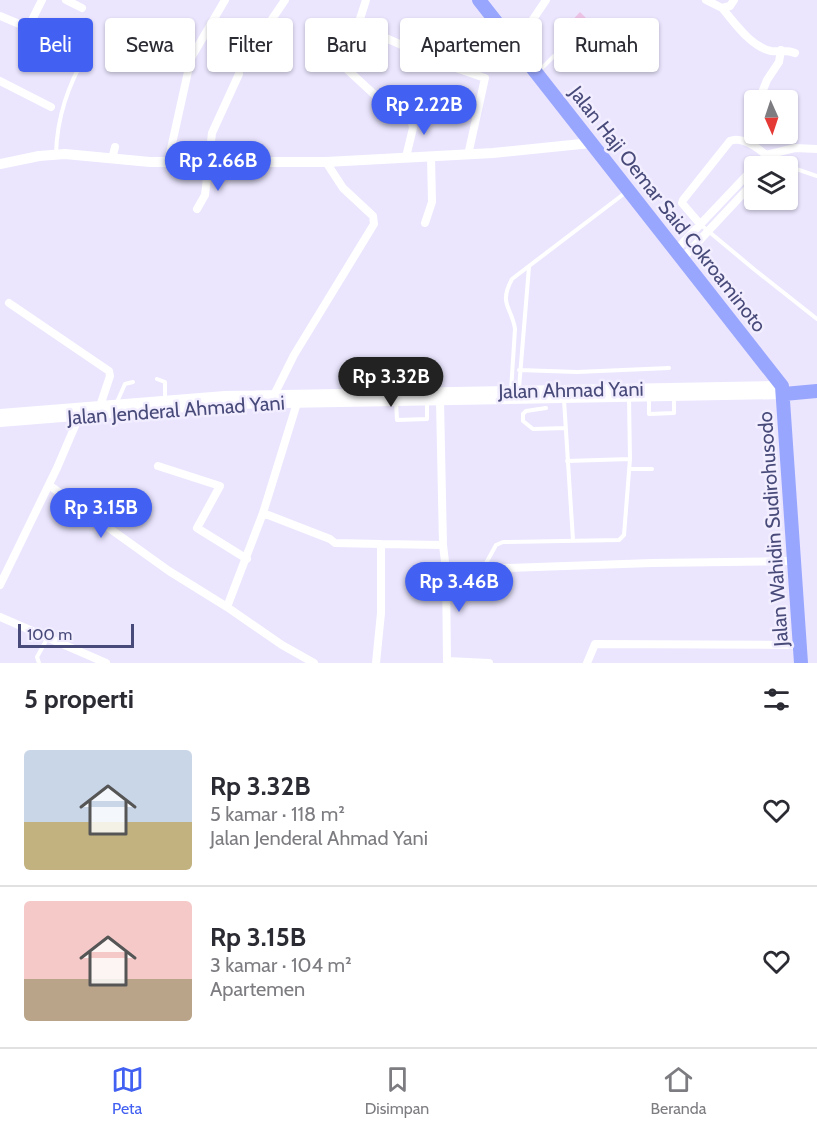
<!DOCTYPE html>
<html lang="id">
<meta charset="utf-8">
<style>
:root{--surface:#fff;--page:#f2f2f3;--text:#2b2b33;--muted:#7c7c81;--line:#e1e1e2;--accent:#4260f1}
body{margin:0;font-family:Cabin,sans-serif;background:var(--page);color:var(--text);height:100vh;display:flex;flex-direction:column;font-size:22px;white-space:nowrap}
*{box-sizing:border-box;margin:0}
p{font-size:20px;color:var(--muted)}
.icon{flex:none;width:33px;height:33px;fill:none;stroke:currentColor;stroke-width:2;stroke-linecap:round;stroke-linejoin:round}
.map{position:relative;height:663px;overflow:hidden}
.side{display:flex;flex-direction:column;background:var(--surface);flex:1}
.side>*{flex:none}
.top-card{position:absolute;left:18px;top:18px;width:782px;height:54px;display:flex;gap:12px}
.needle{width:39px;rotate:177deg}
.tools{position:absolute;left:744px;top:90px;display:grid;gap:12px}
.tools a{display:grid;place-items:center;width:54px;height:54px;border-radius:6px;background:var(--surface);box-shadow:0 2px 4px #0004;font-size:30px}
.scale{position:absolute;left:18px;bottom:15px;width:116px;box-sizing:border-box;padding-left:6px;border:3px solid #484a7a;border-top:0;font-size:16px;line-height:21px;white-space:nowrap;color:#484a7a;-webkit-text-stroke:4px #f2eeff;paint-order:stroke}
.price{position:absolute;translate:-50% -51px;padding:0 14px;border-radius:21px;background:var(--accent);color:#fff;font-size:20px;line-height:39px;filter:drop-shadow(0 2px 3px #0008)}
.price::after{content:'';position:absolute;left:50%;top:36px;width:18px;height:14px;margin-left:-9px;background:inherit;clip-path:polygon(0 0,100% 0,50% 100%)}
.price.selected{background:#222;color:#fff}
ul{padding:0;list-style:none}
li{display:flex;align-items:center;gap:18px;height:150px;padding:0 24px}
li+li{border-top:2px solid var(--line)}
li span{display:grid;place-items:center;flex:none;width:168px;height:120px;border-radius:6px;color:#555}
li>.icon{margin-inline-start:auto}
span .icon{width:72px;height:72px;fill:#fffc;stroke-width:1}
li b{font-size:26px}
h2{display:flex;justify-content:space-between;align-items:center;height:72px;padding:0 24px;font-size:26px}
.chip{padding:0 21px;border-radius:6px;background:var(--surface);box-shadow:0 2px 4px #0004;font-size:21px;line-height:54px}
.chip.selected{background:var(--accent);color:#fff}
.dock{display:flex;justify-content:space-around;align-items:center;height:84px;border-top:2px solid var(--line);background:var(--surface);font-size:16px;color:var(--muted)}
.dock a{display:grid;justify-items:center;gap:3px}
.dock .selected{color:var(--accent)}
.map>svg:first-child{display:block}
</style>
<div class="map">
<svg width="817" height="663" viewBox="0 0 817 663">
<rect width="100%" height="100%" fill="#ebe6fe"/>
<path fill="#edc3e5" d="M580,12L603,35L591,47L568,25Z"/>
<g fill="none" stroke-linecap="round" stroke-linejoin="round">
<path stroke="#fff" stroke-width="4" d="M539,71L554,56L578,42
M56,154C57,117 68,86 86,54
M773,161L817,176
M701,225L755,270L817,319
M519,370L577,372L669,368
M157,379L165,382V399
M519,388L529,267
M511,391L515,329C512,307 498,305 512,279L625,193
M649,397V414L674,413V398
M564,400L573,540
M117,402L125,384L133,382
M396,402L397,420L427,419V403
M546,408L526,411L523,414V421L533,429L565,428
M567,461L630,459
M629,469H652
M484,567L496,545L503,542L619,540L624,535L630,459L629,398
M39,663L37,657L47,639"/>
<path stroke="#fff" stroke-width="8" d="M66,0L82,8
M366,0L359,22L365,29L450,66L485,78L468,155
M706,0L722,8L730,6L734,0
M722,8C735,23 751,47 771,51C780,52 786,49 795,53
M0,16L55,39
M268,25L285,0
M28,28L42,0
M515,46L546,0
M337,60L377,97L411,118L413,128L406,157
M0,81L51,107
M759,100L767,80L779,62L781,50
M749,124L754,111
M112,159L115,147
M168,162L191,58L225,0
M197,209L205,195L212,133L239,74
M425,223L432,202L431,157
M700,224L682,203L683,200L730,141C744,135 763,152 773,161
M676,250L766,155L795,148L817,149
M683,258L754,182
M9,303L109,371L110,376L100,406
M274,395L294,355L374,224L373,216L343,188L326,162
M440,401L443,545L446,570L652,563L794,561
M158,466L220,486L197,528L247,559
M49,485L169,571L227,607L282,645L314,663
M263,513L330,539L335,543L381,544
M446,570L447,661L489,663
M0,585L57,468L81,412
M227,607L263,513L297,403
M0,617L106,663
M376,663L381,613V544L443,545
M587,663L595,644L800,645"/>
<path stroke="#fff" stroke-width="10" d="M0,164L39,156L65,154L150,162H326L493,153L591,143
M0,414L225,396L782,386
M0,422L224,404L784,394"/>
<path stroke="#99a6fd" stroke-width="14" d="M479,0L782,386L801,663
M784,394L817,391"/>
</g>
<g text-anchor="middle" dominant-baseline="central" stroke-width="5" stroke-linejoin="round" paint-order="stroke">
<g font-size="20" fill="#484a7a" stroke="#f2eeff">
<text transform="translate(668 209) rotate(52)">Jalan Haji Oemar Said Cokroaminoto</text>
<text transform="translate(571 390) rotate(-1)">Jalan Ahmad Yani</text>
<text transform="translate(176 410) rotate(-4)">Jalan Jenderal Ahmad Yani</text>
<text transform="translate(773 529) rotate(-94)">Jalan Wahidin Sudirohusodo</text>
</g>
</g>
</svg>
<div class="tools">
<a><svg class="needle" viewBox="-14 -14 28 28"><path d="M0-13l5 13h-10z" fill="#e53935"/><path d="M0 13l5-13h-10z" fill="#7c7c81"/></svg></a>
<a><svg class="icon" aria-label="layers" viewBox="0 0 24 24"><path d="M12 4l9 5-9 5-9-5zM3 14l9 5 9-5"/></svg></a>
</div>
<div class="scale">100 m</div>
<b class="price" style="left:424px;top:136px">Rp 2.22B</b>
<b class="price" style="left:218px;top:192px">Rp 2.66B</b>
<b class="price selected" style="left:391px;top:408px">Rp 3.32B</b>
<b class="price" style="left:101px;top:539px">Rp 3.15B</b>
<b class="price" style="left:459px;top:613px">Rp 3.46B</b>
<div class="top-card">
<a class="chip selected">Beli</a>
<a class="chip">Sewa</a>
<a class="chip">Filter</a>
<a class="chip">Baru</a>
<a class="chip">Apartemen</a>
<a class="chip">Rumah</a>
</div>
</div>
<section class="side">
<h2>5 properti<svg class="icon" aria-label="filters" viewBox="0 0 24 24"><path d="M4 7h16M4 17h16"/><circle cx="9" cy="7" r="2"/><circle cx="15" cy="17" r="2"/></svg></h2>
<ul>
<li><span style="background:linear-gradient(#c9d6e8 60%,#c2b280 0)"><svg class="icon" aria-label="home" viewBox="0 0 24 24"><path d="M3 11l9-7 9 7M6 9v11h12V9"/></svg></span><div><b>Rp 3.32B</b><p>5 kamar · 118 m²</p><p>Jalan Jenderal Ahmad Yani</p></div><svg class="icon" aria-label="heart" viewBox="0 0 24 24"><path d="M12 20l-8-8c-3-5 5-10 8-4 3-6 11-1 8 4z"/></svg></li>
<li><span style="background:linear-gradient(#f6c9c9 65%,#b9a48a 0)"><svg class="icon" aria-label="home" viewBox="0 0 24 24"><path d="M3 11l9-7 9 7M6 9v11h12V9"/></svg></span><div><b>Rp 3.15B</b><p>3 kamar · 104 m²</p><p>Apartemen</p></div><svg class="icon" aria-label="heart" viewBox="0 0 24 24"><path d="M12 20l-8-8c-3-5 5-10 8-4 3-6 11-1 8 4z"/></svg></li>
</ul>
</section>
<nav class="dock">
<a class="selected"><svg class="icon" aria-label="map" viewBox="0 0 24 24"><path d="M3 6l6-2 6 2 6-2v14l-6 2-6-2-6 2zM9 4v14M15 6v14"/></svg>Peta</a>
<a><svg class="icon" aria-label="saved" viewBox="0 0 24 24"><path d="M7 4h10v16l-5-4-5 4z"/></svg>Disimpan</a>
<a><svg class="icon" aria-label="home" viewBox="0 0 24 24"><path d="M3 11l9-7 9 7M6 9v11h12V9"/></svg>Beranda</a>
</nav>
